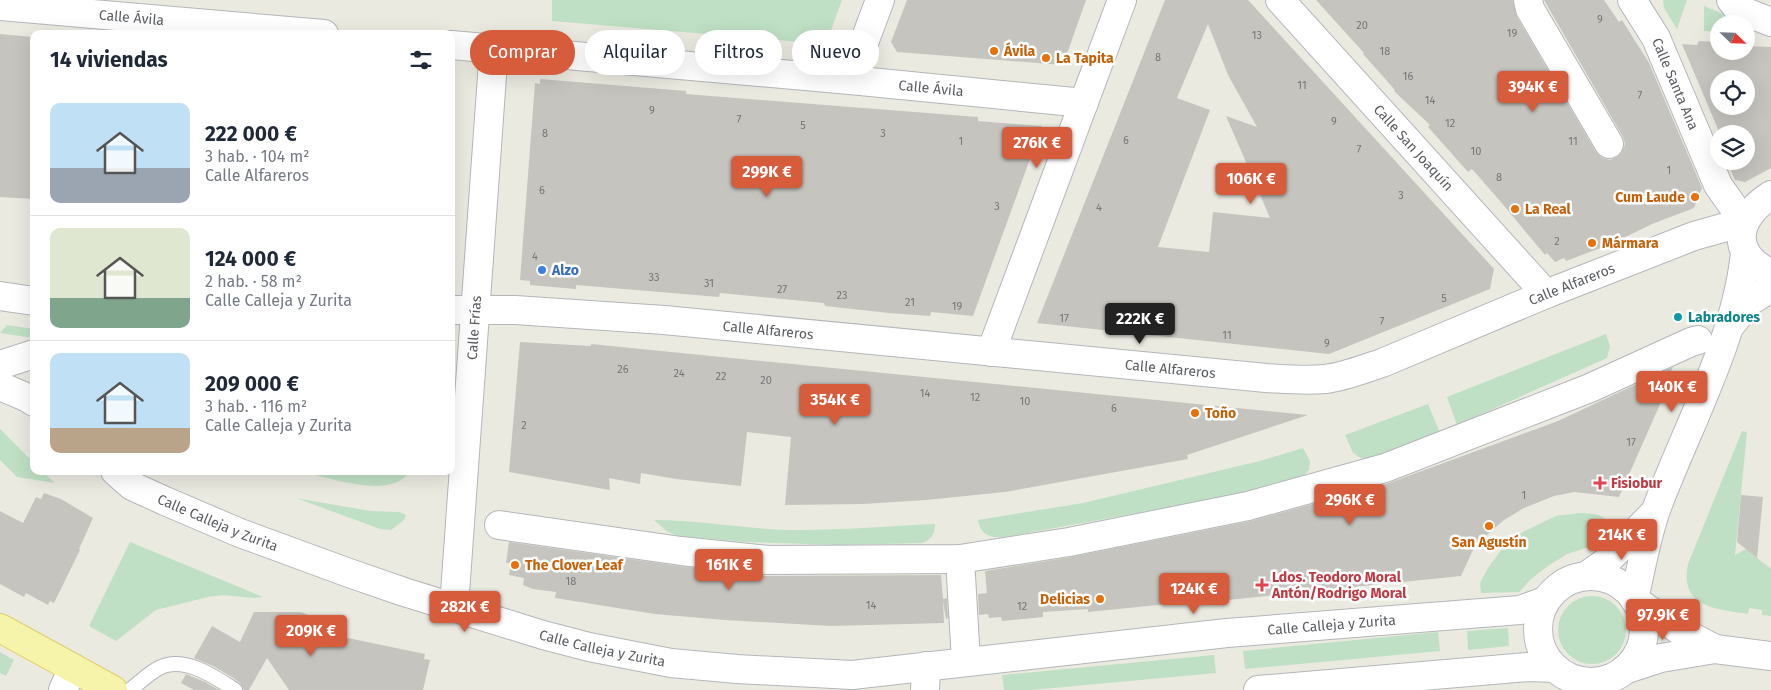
<!DOCTYPE html>
<html lang="es">
<meta charset="utf-8">
<style>
:root{--surface:#fff;--page:#f2f2f3;--text:#1f2937;--muted:#747a83;--line:#e0e1e3;--accent:#d65c3c}
body{margin:0;font-family:"Fira Sans",sans-serif;background:var(--page);color:var(--text);height:100vh;display:flex;flex-direction:column;font-size:19px;white-space:nowrap}
*{box-sizing:border-box;margin:0}
p{font-size:16px;color:var(--muted)}
.icon{flex:none;width:28px;height:28px;fill:none;stroke:currentColor;stroke-width:2;stroke-linecap:round;stroke-linejoin:round}
.map{position:relative;flex:1;overflow:hidden}
.panel{position:absolute;left:30px;top:30px;width:425px;height:445px;display:flex;flex-direction:column;background:var(--surface);border-radius:10px;box-shadow:0 5px 20px #0002}
.panel>*{flex:none}
.guide{position:absolute;left:470px;top:30px;width:475px;height:45px;display:flex;gap:10px}
.needle{width:32px;rotate:113deg}
.controls{position:absolute;left:1710px;top:15px;display:grid;gap:10px}
.controls a{display:grid;place-items:center;width:45px;height:45px;border-radius:50%;background:var(--surface);box-shadow:0 5px 20px #0002;font-size:25px}
.price{position:absolute;translate:-50% -42px;padding:0 11px;border-radius:5px;background:var(--accent);color:#fff;font-size:16px;line-height:32px;filter:drop-shadow(0 1px 2px #0008)}
.price::after{content:'';position:absolute;left:50%;top:30px;width:15px;height:11px;margin-left:-8px;background:inherit;clip-path:polygon(0 0,100% 0,50% 100%)}
.price.current{background:#222;color:#fff}
ul{padding:0;list-style:none}
li{display:flex;align-items:center;gap:15px;height:125px;padding:0 20px}
li+li{border-top:1px solid var(--line)}
li span{display:grid;place-items:center;flex:none;width:140px;height:100px;border-radius:10px;color:#555}
li>.icon{margin-inline-start:auto}
span .icon{width:60px;height:60px;fill:#fffc;stroke-width:1}
li b{font-size:21px}
h2{display:flex;justify-content:space-between;align-items:center;height:60px;padding:0 20px;font-size:21px}
.tag{padding:0 18px;border-radius:22px;background:var(--surface);box-shadow:0 5px 20px #0002;font-size:18px;line-height:45px}
.tag.current{background:var(--accent);color:#fff}
.map>svg:first-child{display:block}
</style>
<div class="map">
<svg width="1771" height="690" viewBox="0 0 1771 690">
<rect width="100%" height="100%" fill="#ebeae1"/>
<path fill="#bfe0c4" d="M552,0H842L826,44L552,21Z
M1663,0H1687L1677,29L1664,8Z
M1704,6L1741,21L1740,24H1719V32L1704,31Z
M7,325L34,329V338L0,333Z
M1606,334L1610,346L1607,358L1457,425L1447,397Z
M1428,404L1440,433L1370,459L1361,458L1353,453L1345,435Z
M0,429L34,463V471H42L55,483L17,477L0,460Z
M1742,431L1747,432L1735,555L1746,549L1771,569V616L1762,615V610L1749,608L1748,614C1716,609 1679,608 1688,564Z
M1303,448L1310,461L1309,470L1300,479L1226,497L1005,537C991,538 981,536 978,520L1083,503L1260,461Z
M313,471H350L362,474L375,471H410C393,499 337,480 311,474Z
M296,498L370,511L399,512L406,515L404,520L391,530L380,529Z
M1580,513C1597,514 1608,513 1610,533L1599,544L1567,554L1548,566L1531,579L1519,592L1481,593L1480,583L1488,568L1502,549L1521,533L1556,516Z
M654,520C702,520 750,530 798,530C844,530 890,526 935,524C935,535 932,538 923,543L838,545L745,542L679,536L668,532Z
M130,542L263,597L253,598L223,595L208,597L156,610L116,641L89,626Z
M1558 630a34 34 0 1 1 68 0a34 34 0 1 1-68 0Z
M1508,628L1509,646L1468,650L1467,631Z
M1438,632L1440,651L1245,669L1243,651Z
M0,652L14,660L6,676L0,673Z
M1214,655L1216,673L1032,690H1004L1002,675Z"/>
<path fill="#c6c4be" fill-rule="evenodd" d="M907,0H1086L1063,65L897,52L891,42Z
M1165,0H1248L1494,269L1490,289L1329,354L1037,323ZM1208,24L1228,75L1257,127L1226,116L1270,218L1213,212L1209,252L1158,247L1210,110L1177,98Z
M1316,0H1513L1517,17L1596,152L1602,158L1610,160L1617,157L1622,152L1625,144L1623,137L1544,0H1604L1619,22L1622,20L1649,63L1702,188L1694,208L1652,224L1611,244L1566,261L1564,258L1555,262L1547,253L1545,255L1500,201L1472,169L1468,172L1428,127L1430,125L1394,91L1395,90L1363,54L1364,53Z
M0,34L34,37V199L0,197Z
M1699,41L1719,42V51H1746V46L1771,47V168L1745,182L1735,180L1727,161H1746V134H1720L1682,44L1697,45ZM1719,79H1746V106H1719Z
M540,79L686,91V94L978,117V121L1042,126L973,316L931,312L930,316L889,313L825,306L824,303L720,293L719,297L576,285V289L530,285V281L520,280L535,83L540,84Z
M520,342L591,346V344L1308,415L1187,455L1188,459L1005,492L926,500L863,504L785,505L791,437L747,432L741,486L676,479L641,473L640,484L609,478L610,490L509,472Z
M1673,367L1662,392L1665,393L1619,497L1574,492L1554,496L1524,508L1504,520L1480,541L1472,552L1461,576L1198,603V601L1088,612V609L1043,612V617L1002,621L1001,617L989,618L988,614L979,615L978,594L987,593L985,571L1071,557L1251,521L1389,483L1558,421Z
M44,493L61,499L93,518L79,549L80,550L54,603L50,601L48,605L26,593L24,597L0,584V511L23,523L36,497L41,499Z
M1741,495L1763,497L1757,558L1737,542Z
M509,542L679,566L766,576L941,575L943,599L947,598L948,618L946,619L943,601L944,623L831,626L725,620L655,614L555,598L556,592L533,589L523,585L524,578L509,575L511,563H506Z
M254,612H301L320,620L314,631L425,654L424,659L430,660L423,690H289L267,658L249,690H244L240,683L232,677L213,666L194,658L212,626L240,642Z
M186,674L205,682L219,690H194L181,683Z"/>
<g fill="none" stroke-linecap="round" stroke-linejoin="round">
<defs>
<path id="lane" d="M130,690C139,683 149,673 159,668C184,655 215,677 235,690"/>
<g id="street">
<path id="s1" d="M1280,0L1546,294"/>
<path d="M1528,0L1530,9L1609,144"/>
<path d="M1731,0L1738,9L1771,22"/>
<path id="s2" d="M0,6L324,34"/>
<path id="s3" d="M451,45L850,80L1084,103"/>
<path d="M850,80L880,0"/>
<path d="M0,296L34,301"/>
<path id="s4" d="M451,310H515L664,320L1266,378C1285,379 1305,381 1325,379C1344,377 1363,369 1382,363L1546,294L1694,236L1744,222L1718,185L1656,38L1632,0"/>
<path d="M991,352L1122,0"/>
<path d="M0,365L34,354"/>
<path d="M0,386L28,398L34,402"/>
<path id="s5" d="M115,471L132,486L165,501L240,533L349,573L404,592L543,635L589,647L671,663L737,669L852,675L1227,633L1520,610L1545,601"/>
<path d="M499,525L681,551L768,560L960,559L1069,542L1248,506L1385,468L1590,388L1691,342L1698,340"/>
<path d="M960,559L966,661"/>
<path d="M1636,601L1679,630L1715,649"/>
<path id="s6" d="M454,607L494,48"/>
<path d="M1624,670L1661,658L1715,649L1771,656"/>
<path d="M63,690L73,668"/>
<path d="M925,690L926,666"/>
<path d="M1258,690L1528,667L1555,668"/>
</g>
<path id="secondary" d="M1771,195C1736,217 1728,254 1771,273
M1730,326L1750,301L1771,288
M1586,576L1606,562L1654,513
M1538 629a53 53 0 1 1 106 0a53 53 0 1 1-106 0Z
M1634,599C1641,570 1646,538 1656,510C1686,429 1737,338 1745,252"/>
<path id="primary" d="M0,628L113,690"/>
</defs>
<use href="#lane" stroke="#b3b6ba" stroke-width="16"/>
<use href="#street" stroke="#b3b6ba" stroke-width="30"/>
<use href="#secondary" stroke="#b5b6bc" stroke-width="30"/>
<use href="#primary" stroke="#e1cf63" stroke-width="30"/>
<use href="#lane" stroke="#fff" stroke-width="14"/>
<use href="#street" stroke="#fff" stroke-width="28"/>
<use href="#secondary" stroke="#fff" stroke-width="28"/>
<use href="#primary" stroke="#f6f3ab" stroke-width="28"/>
</g>
<g fill="#e8710a" stroke="#fff" stroke-width="2">
<circle cx="994" cy="51" r="5"/>
<circle cx="1046" cy="58" r="5"/>
<circle cx="1695" cy="197" r="5"/>
<circle cx="1515" cy="209" r="5"/>
<circle cx="1592" cy="243" r="5"/>
<circle cx="1195" cy="413" r="5"/>
<circle cx="1489" cy="526" r="5"/>
<circle cx="515" cy="565" r="5"/>
<circle cx="1100" cy="599" r="5"/>
</g>
<circle fill="#3f7fe0" stroke="#fff" stroke-width="2" cx="542" cy="270" r="5"/>
<circle fill="#0f9aa8" stroke="#fff" stroke-width="2" cx="1678" cy="317" r="5"/>
<g fill="#e0444e" stroke="#fff" stroke-width="2">
<path d="M1597.5 475.5h5v5h5v5h-5v5h-5v-5h-5v-5h5z"/>
<path d="M1259.5 577.5h5v5h5v5h-5v5h-5v-5h-5v-5h5z"/>
</g>
<g text-anchor="middle" dominant-baseline="central" stroke-width="5" stroke-linejoin="round" paint-order="stroke">
<g font-size="11" fill="#747678">
<text x="1600" y="19">9</text>
<text x="1362" y="25">20</text>
<text x="1512" y="33">19</text>
<text x="1257" y="35">13</text>
<text x="1385" y="51">18</text>
<text x="1158" y="57">8</text>
<text x="1408" y="76">16</text>
<text x="1302" y="85">11</text>
<text x="1640" y="95">7</text>
<text x="1430" y="100">14</text>
<text x="652" y="110">9</text>
<text x="739" y="119">7</text>
<text x="1334" y="121">9</text>
<text x="1450" y="123">12</text>
<text x="803" y="125">5</text>
<text x="545" y="133">8</text>
<text x="883" y="133">3</text>
<text x="1126" y="140">6</text>
<text x="961" y="141">1</text>
<text x="1573" y="141">11</text>
<text x="1359" y="149">7</text>
<text x="1476" y="151">10</text>
<text x="1669" y="170">1</text>
<text x="1499" y="177">8</text>
<text x="542" y="190">6</text>
<text x="1401" y="195">3</text>
<text x="997" y="206">3</text>
<text x="1099" y="207">4</text>
<text x="1557" y="241">2</text>
<text x="535" y="256">4</text>
<text x="654" y="277">33</text>
<text x="709" y="283">31</text>
<text x="782" y="289">27</text>
<text x="842" y="295">23</text>
<text x="1444" y="298">5</text>
<text x="910" y="302">21</text>
<text x="957" y="306">19</text>
<text x="1064" y="318">17</text>
<text x="1382" y="321">7</text>
<text x="1227" y="335">11</text>
<text x="1327" y="343">9</text>
<text x="623" y="369">26</text>
<text x="679" y="373">24</text>
<text x="721" y="376">22</text>
<text x="766" y="380">20</text>
<text x="925" y="393">14</text>
<text x="975" y="397">12</text>
<text x="1025" y="401">10</text>
<text x="1114" y="408">6</text>
<text x="524" y="425">2</text>
<text x="1631" y="442">17</text>
<text x="1524" y="495">1</text>
<text x="571" y="581">18</text>
<text x="871" y="605">14</text>
<text x="1022" y="606">12</text>
</g>
<g font-size="14" fill="#595c60" stroke="#fff">
<text stroke="none"><textPath href="#s2" startOffset="132">Calle Ávila</textPath></text>
<text transform="translate(1675 84) rotate(67)">Calle Santa Ana</text>
<text stroke="none"><textPath href="#s3" startOffset="482">Calle Ávila</textPath></text>
<text stroke="none"><textPath href="#s1" startOffset="199">Calle San Joaquín</textPath></text>
<text stroke="none"><textPath href="#s4" startOffset="1142">Calle Alfareros</textPath></text>
<text stroke="none"><textPath href="#s6" startOffset="280">Calle Frías</textPath></text>
<text stroke="none"><textPath href="#s4" startOffset="318">Calle Alfareros</textPath></text>
<text stroke="none"><textPath href="#s4" startOffset="722">Calle Alfareros</textPath></text>
<text stroke="none"><textPath href="#s5" startOffset="116">Calle Calleja y Zurita</textPath></text>
<text stroke="none"><textPath href="#s5" startOffset="1255">Calle Calleja y Zurita</textPath></text>
<text stroke="none"><textPath href="#s5" startOffset="521">Calle Calleja y Zurita</textPath></text>
</g>
<g font-size="14" font-weight="bold" fill="#c56008" stroke="#fff" text-anchor="start">
<text x="1004" y="51">Ávila</text>
<text x="1056" y="58">La Tapita</text>
<text x="1685" y="197" text-anchor="end">Cum Laude</text>
<text x="1525" y="209">La Real</text>
<text x="1602" y="243">Mármara</text>
<text x="1205" y="413">Toño</text>
<text x="1489" y="542" text-anchor="middle">San Agustín</text>
<text x="525" y="565">The Clover Leaf</text>
<text x="1090" y="599" text-anchor="end">Delicias</text>
</g>
<g font-size="14" font-weight="bold" fill="#366cbe" stroke="#fff" text-anchor="start">
<text x="552" y="270">Alzo</text>
</g>
<g font-size="14" font-weight="bold" fill="#0d838f" stroke="#fff" text-anchor="start">
<text x="1688" y="317">Labradores</text>
</g>
<g font-size="14" font-weight="bold" fill="#be3a42" stroke="#fff" text-anchor="start">
<text x="1611" y="483">Fisiobur</text>
<text x="1272" y="577">Ldos. Teodoro Moral<tspan x="1272" dy="16">Antón/Rodrigo Moral</tspan></text>
</g>
</g>
</svg>
<div class="controls">
<a><svg class="needle" viewBox="-14 -14 28 28"><path d="M0-13l5 13h-10z" fill="#e53935"/><path d="M0 13l5-13h-10z" fill="#747a83"/></svg></a>
<a><svg class="icon" aria-label="locate" viewBox="0 0 24 24"><circle cx="12" cy="12" r="6"/><path d="M12 2v4M12 18v4M2 12h4M18 12h4"/></svg></a>
<a><svg class="icon" aria-label="layers" viewBox="0 0 24 24"><path d="M12 4l9 5-9 5-9-5zM3 14l9 5 9-5"/></svg></a>
</div>
<b class="price" style="left:1533px;top:113px">394K €</b>
<b class="price" style="left:1037px;top:169px">276K €</b>
<b class="price" style="left:767px;top:198px">299K €</b>
<b class="price" style="left:1251px;top:205px">106K €</b>
<b class="price current" style="left:1140px;top:345px">222K €</b>
<b class="price" style="left:1672px;top:413px">140K €</b>
<b class="price" style="left:835px;top:426px">354K €</b>
<b class="price" style="left:1350px;top:526px">296K €</b>
<b class="price" style="left:1622px;top:561px">214K €</b>
<b class="price" style="left:729px;top:591px">161K €</b>
<b class="price" style="left:1194px;top:615px">124K €</b>
<b class="price" style="left:465px;top:633px">282K €</b>
<b class="price" style="left:1663px;top:641px">97.9K €</b>
<b class="price" style="left:311px;top:657px">209K €</b>
<div class="guide">
<a class="tag current">Comprar</a>
<a class="tag">Alquilar</a>
<a class="tag">Filtros</a>
<a class="tag">Nuevo</a>
</div>
<section class="panel">
<h2>14 viviendas<svg class="icon" aria-label="filters" viewBox="0 0 24 24"><path d="M4 7h16M4 17h16"/><circle cx="9" cy="7" r="2"/><circle cx="15" cy="17" r="2"/></svg></h2>
<ul>
<li><span style="background:linear-gradient(#bfe0f5 65%,#9aa5b1 0)"><svg class="icon" aria-label="home" viewBox="0 0 24 24"><path d="M3 11l9-7 9 7M6 9v11h12V9"/></svg></span><div><b>222 000 €</b><p>3 hab. · 104 m²</p><p>Calle Alfareros</p></div></li>
<li><span style="background:linear-gradient(#dfe7d0 70%,#7fa58c 0)"><svg class="icon" aria-label="home" viewBox="0 0 24 24"><path d="M3 11l9-7 9 7M6 9v11h12V9"/></svg></span><div><b>124 000 €</b><p>2 hab. · 58 m²</p><p>Calle Calleja y Zurita</p></div></li>
<li><span style="background:linear-gradient(#bfe0f5 75%,#b9a48a 0)"><svg class="icon" aria-label="home" viewBox="0 0 24 24"><path d="M3 11l9-7 9 7M6 9v11h12V9"/></svg></span><div><b>209 000 €</b><p>3 hab. · 116 m²</p><p>Calle Calleja y Zurita</p></div></li>
</ul>
</section>
</div>
